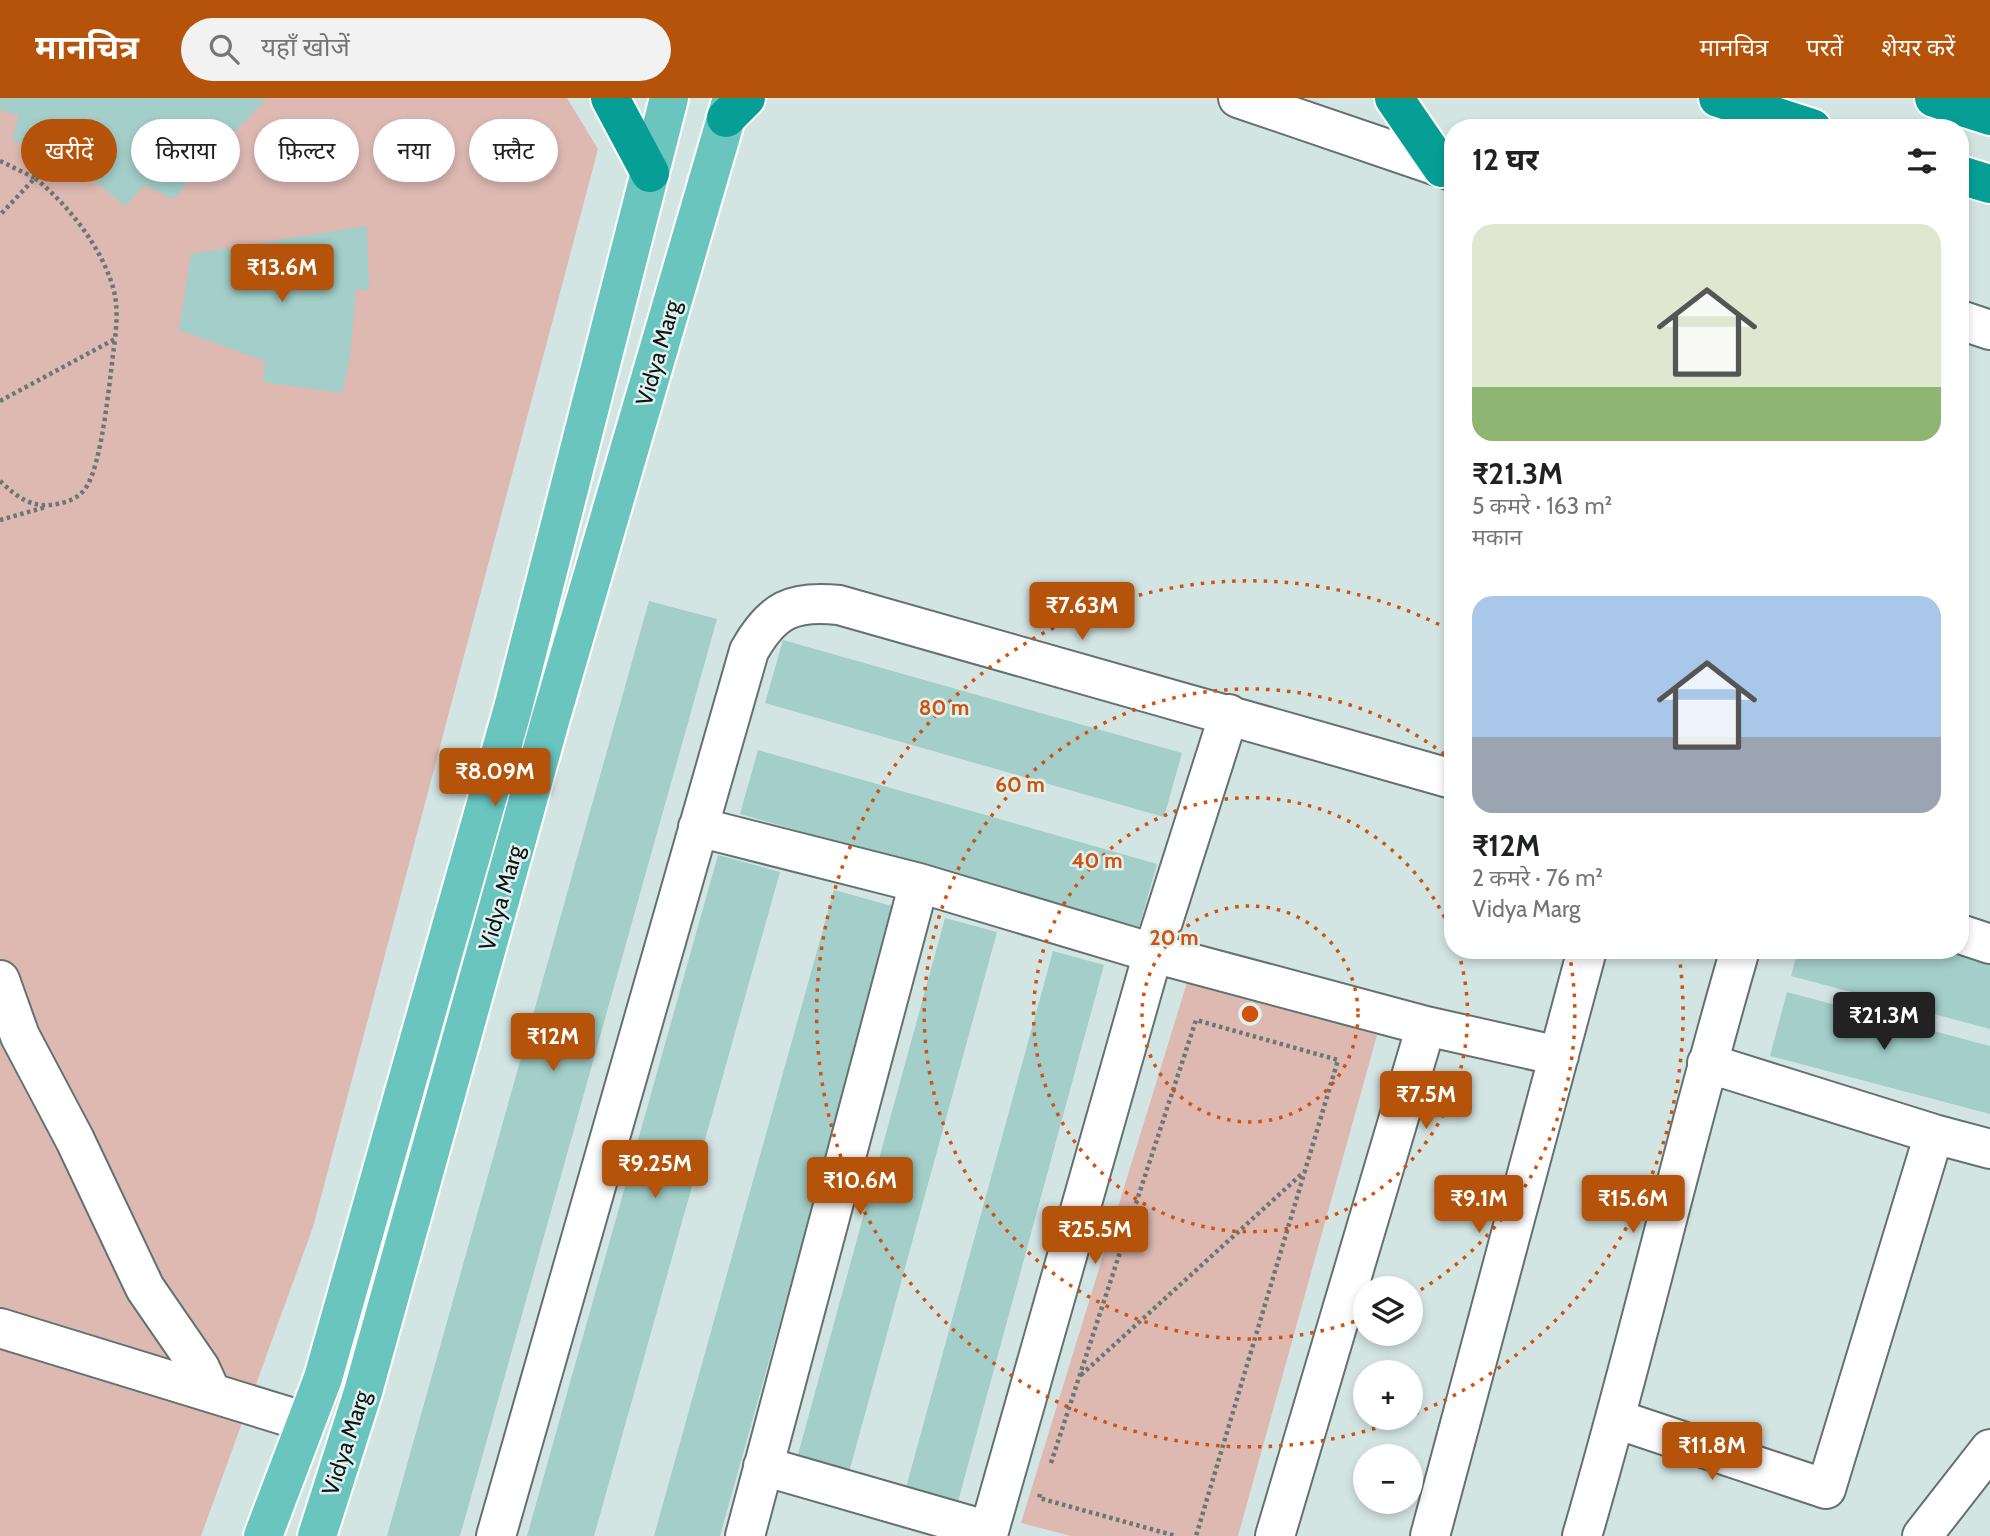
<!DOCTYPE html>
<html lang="hi">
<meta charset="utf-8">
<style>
:root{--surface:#fff;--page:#f2f2f2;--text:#202124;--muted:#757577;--accent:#b45309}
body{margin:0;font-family:Cabin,"Noto Sans Devanagari",sans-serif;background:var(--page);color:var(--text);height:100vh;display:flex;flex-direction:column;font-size:26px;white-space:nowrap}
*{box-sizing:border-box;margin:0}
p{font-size:23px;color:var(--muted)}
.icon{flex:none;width:38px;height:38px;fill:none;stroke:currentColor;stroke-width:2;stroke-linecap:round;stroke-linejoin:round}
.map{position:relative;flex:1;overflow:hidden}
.details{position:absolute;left:1444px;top:21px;width:525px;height:840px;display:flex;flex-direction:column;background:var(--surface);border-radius:28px;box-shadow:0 4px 10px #0003}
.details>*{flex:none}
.guide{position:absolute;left:21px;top:21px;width:665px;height:63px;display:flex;gap:14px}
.buttons{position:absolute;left:1353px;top:1178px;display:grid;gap:14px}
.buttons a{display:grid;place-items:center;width:70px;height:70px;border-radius:50%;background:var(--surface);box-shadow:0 4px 10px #0003;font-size:35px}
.price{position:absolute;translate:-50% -60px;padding:0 16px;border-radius:7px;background:var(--accent);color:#fff;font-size:23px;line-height:46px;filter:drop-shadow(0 2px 4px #0008)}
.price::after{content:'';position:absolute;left:50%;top:42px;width:21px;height:16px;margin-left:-10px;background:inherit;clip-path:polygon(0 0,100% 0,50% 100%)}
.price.current{background:#222;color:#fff}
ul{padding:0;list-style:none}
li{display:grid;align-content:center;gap:14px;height:371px;padding:0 28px}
li span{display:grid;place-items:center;height:217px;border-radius:21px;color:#555}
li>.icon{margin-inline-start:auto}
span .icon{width:126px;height:126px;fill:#fffc;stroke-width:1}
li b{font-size:30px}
h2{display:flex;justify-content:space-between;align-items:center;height:84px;padding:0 28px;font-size:30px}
.chip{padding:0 24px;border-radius:32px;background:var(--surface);box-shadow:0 4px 10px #0003;font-size:24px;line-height:63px}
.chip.current{background:var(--accent);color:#fff}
header{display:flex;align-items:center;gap:42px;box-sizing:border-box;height:98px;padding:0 35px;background:var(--accent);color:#fff}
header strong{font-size:33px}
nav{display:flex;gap:38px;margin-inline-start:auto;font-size:24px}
.search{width:490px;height:63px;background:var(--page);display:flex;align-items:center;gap:18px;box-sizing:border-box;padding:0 24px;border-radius:38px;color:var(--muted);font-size:26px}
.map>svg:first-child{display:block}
</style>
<header>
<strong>मानचित्र</strong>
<div class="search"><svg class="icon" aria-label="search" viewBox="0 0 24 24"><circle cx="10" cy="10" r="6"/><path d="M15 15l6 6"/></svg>यहाँ खोजें</div>
<nav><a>मानचित्र</a><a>परतें</a><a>शेयर करें</a></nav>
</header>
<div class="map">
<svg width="1990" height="1438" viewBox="0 0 1990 1438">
<rect width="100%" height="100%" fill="#d3e5e3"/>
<path fill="#ddb9b2" d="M0,0H567L598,51L313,1129L201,1438H0Z
M1188,881L1377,937L1238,1438H1071L1021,1425Z"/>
<path fill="#a3cec9" d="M0,0H267L173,101L145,87L125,108L69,62L12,42L19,17L0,12Z
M367,128L369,192L356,191L350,258L342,295L263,284L265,263L179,232L191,156Z
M649,503L717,521L460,1438H387Z
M783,542L1182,655L1164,719L765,605Z
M758,652L1157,766L1139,829L740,716Z
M718,757L780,774L594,1438H527Z
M834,792L896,809L720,1438H654Z
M945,820L997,834L848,1378L796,1364Z
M1798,852H1952L1990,862V931L1791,878Z
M1053,853L1104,867L956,1411L904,1397Z
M1787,894L1990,948V1016L1770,958Z"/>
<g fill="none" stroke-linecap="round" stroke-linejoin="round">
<defs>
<path id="minor" d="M1238,0L1452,73
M1960,222L1990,232
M698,729L919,785L1153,855L1426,928L1275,1438
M1960,836L1990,846
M0,882L20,938L75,1042L145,1190L200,1270L211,1294
M1426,928L1559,958
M1707,965L1934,1036L1990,1051
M0,1230L306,1324
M1616,1321L1826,1391L1934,1036
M763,1368L989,1433L1153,855L1229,616
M496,1438L749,553C772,512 792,502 839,507L1452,681
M745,1438L919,785
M1430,1438L1587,852
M1582,1438C1639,1244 1683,1046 1740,852
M1922,1438L1990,1351"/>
<path id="major" d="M263,1438L323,1280L513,610L669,0
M317,1438L363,1294L550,623L732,0"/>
<path id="highway" d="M610,0L650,75
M1394,0L1442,70
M1718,0L1812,30
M1934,0L1990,18
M726,20L746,0
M1960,77L1990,86"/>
</defs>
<use href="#minor" stroke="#627270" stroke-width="42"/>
<use href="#major" stroke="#fff" stroke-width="42"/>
<use href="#highway" stroke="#fff" stroke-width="42"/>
<path stroke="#6b7775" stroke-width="4.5" stroke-dasharray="3.5 3.5" stroke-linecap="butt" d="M0,63L35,80L0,117
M0,303L115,241C117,223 118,204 112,186C99,146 68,107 35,80
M0,383C17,399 32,411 57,406C68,404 78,400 85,391C103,367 110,275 115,242
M0,422L46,409
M1081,1277L1305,1073
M1051,1365L1196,922L1338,962L1196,1438
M1040,1396L1039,1400L1176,1438"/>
<use href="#minor" stroke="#fff" stroke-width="38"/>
<use href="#major" stroke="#6ac5bf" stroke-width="38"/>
<use href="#highway" stroke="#079f95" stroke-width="38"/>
</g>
<g fill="none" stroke="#d2520d" stroke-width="3.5" stroke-dasharray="3.5 7">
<circle cx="1250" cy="916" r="108"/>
<path d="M1458 853A217 217 0 1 1 1452 836"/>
<path d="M1364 1220A325 325 0 1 1 1452 662M1569 854A325 325 0 0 1 1412 1197"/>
<path d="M1405 1320A433 433 0 1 1 1450 532M1679 856A433 433 0 0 1 1412 1317"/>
</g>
<g text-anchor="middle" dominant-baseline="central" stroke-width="5" stroke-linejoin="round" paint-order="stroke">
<g font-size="23" fill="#0f1514" stroke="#e0f2f0">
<text transform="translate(658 255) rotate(-74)">Vidya Marg</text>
<text transform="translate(501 800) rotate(-74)">Vidya Marg</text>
<text transform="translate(346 1345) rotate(-72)">Vidya Marg</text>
</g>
</g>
<circle cx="1250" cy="916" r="10" fill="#d2520d" stroke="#e0f2f0" stroke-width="3.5"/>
<g font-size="21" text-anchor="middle" font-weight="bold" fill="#d2520d" stroke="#e0f2f0" stroke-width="5" stroke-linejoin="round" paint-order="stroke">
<text x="944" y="617">80 m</text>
<text x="1020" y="694">60 m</text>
<text x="1097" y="770">40 m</text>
<text x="1174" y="847">20 m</text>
</g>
</svg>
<div class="buttons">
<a><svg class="icon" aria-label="layers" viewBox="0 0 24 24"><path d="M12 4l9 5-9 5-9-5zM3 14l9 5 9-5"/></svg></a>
<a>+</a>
<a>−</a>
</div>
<b class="price" style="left:282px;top:206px">₹13.6M</b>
<b class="price" style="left:1082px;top:544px">₹7.63M</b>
<b class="price" style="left:495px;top:710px">₹8.09M</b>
<b class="price current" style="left:1884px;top:954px">₹21.3M</b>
<b class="price" style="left:553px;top:975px">₹12M</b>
<b class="price" style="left:1426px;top:1033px">₹7.5M</b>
<b class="price" style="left:655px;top:1102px">₹9.25M</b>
<b class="price" style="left:860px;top:1119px">₹10.6M</b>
<b class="price" style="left:1479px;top:1137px">₹9.1M</b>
<b class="price" style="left:1633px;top:1137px">₹15.6M</b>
<b class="price" style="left:1095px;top:1168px">₹25.5M</b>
<b class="price" style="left:1712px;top:1384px">₹11.8M</b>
<div class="guide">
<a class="chip current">खरीदें</a>
<a class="chip">किराया</a>
<a class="chip">फ़िल्टर</a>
<a class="chip">नया</a>
<a class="chip">फ़्लैट</a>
</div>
<section class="details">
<h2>12 घर<svg class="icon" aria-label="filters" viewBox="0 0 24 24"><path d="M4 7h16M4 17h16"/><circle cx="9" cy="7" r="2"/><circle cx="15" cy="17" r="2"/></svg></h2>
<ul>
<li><span style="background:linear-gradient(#dfe7d0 75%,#8fb573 0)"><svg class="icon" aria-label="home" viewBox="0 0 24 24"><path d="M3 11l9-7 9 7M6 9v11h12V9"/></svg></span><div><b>₹21.3M</b><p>5 कमरे · 163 m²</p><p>मकान</p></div></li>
<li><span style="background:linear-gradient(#a9c7e8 65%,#9aa5b1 0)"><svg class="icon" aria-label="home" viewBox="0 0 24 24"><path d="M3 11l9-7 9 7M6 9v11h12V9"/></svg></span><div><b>₹12M</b><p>2 कमरे · 76 m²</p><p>Vidya Marg</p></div></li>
</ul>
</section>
</div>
